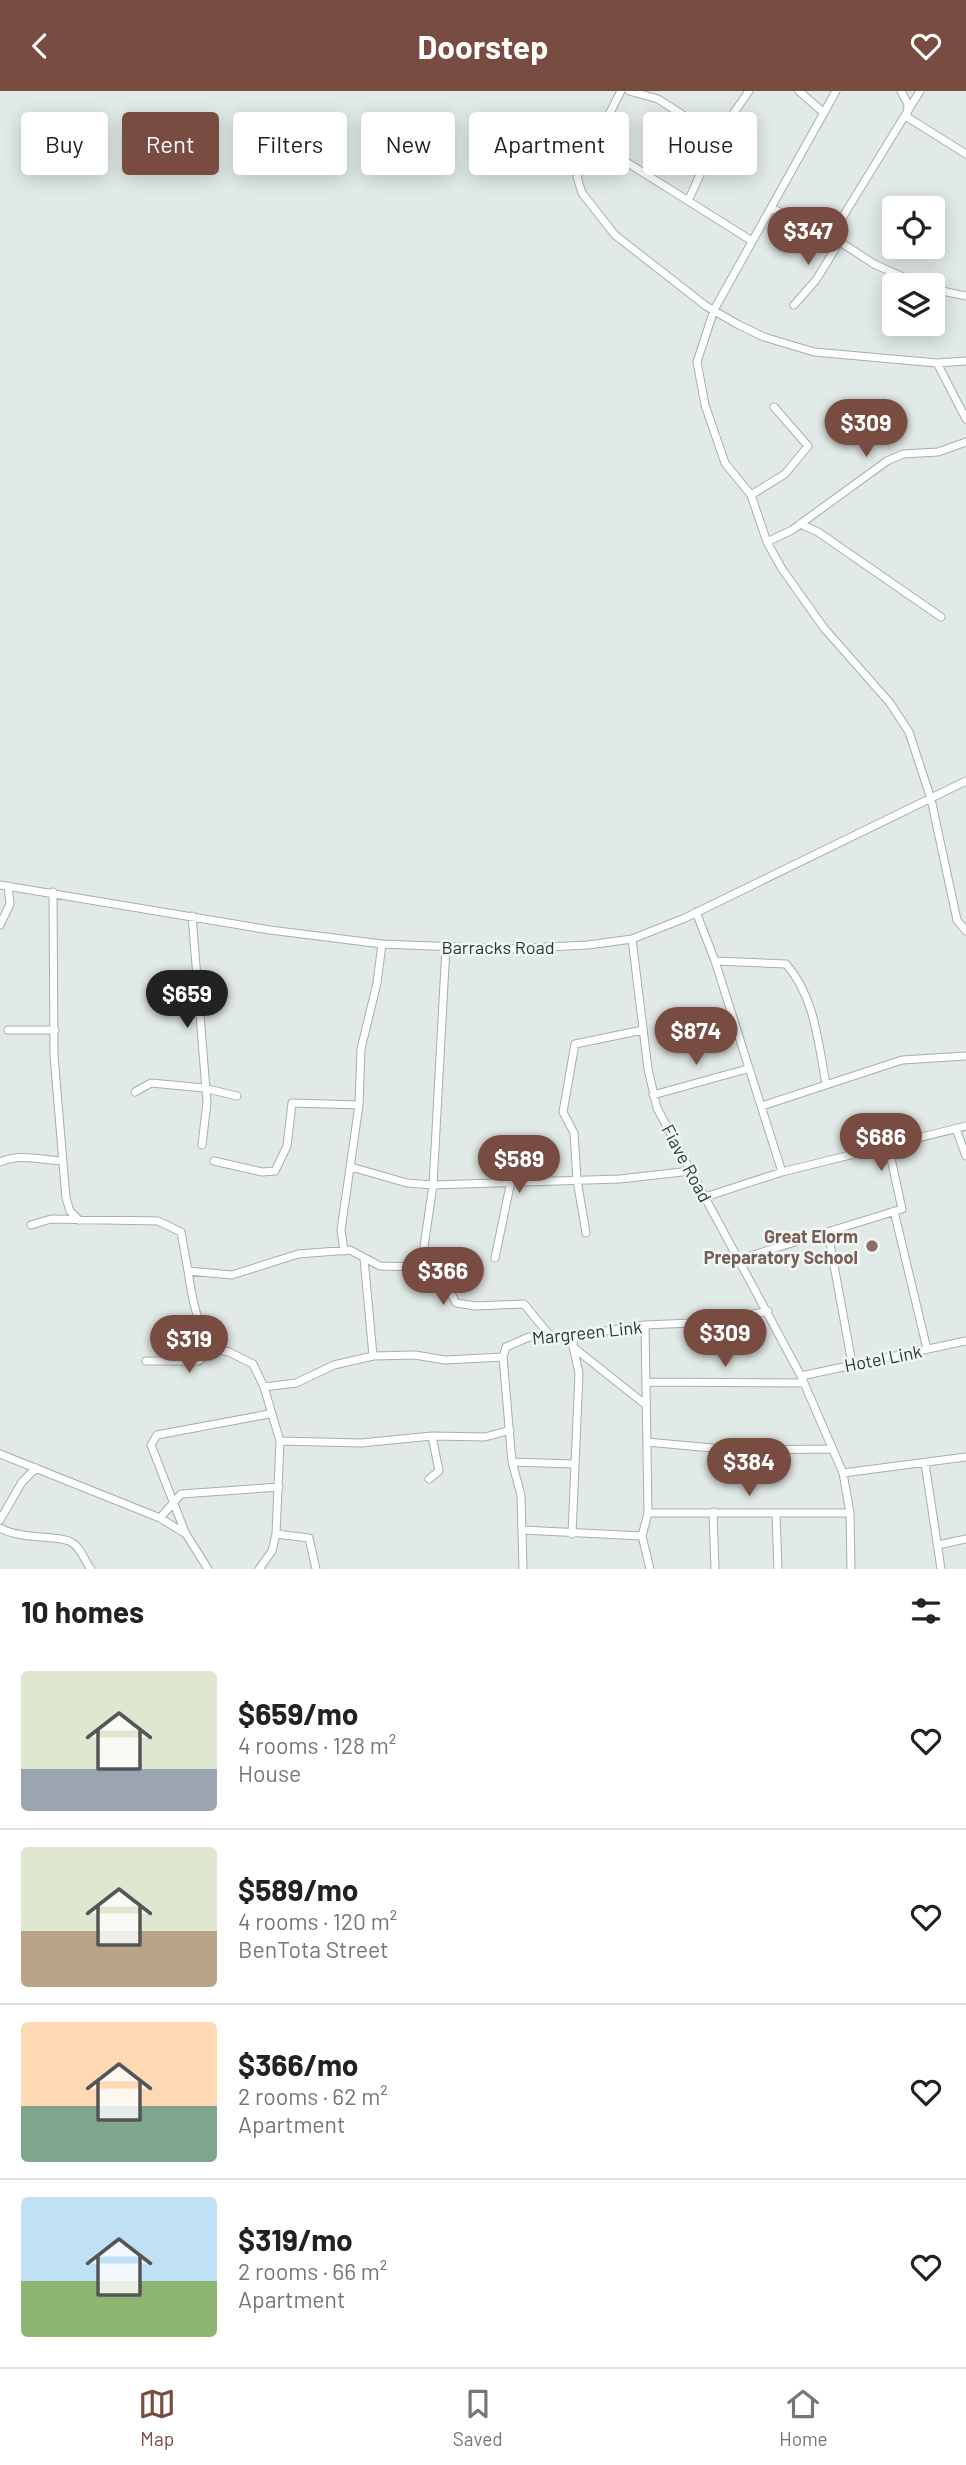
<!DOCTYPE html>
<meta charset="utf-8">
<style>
:root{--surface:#fff;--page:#f2f2f2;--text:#222;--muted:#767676;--line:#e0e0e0;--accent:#784c41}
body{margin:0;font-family:Barlow,sans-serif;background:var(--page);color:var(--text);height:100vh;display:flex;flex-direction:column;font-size:26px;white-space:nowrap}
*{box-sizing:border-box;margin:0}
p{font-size:23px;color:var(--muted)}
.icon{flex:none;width:38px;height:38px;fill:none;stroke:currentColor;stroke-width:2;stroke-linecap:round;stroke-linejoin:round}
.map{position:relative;height:1478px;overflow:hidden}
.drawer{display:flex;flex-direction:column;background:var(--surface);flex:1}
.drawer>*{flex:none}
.top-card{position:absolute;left:21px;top:21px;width:924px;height:63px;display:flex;gap:14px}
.tools{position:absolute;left:882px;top:105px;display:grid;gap:14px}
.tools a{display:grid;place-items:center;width:63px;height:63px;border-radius:7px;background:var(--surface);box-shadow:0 4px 18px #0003;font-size:35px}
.price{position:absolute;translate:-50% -60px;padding:0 16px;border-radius:24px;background:var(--accent);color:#fff;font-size:23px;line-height:46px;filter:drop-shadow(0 2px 4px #0008)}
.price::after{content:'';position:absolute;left:50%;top:42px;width:21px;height:16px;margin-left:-10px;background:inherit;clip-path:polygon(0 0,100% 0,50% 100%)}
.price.on{background:#222;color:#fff}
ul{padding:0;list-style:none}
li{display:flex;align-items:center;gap:21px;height:175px;padding:0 21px}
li+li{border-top:2px solid var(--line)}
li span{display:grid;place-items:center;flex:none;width:196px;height:140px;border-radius:7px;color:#555}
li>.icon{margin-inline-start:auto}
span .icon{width:84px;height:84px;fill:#fffc;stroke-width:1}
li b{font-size:30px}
h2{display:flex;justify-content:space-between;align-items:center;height:84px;padding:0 21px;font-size:30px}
.pill{padding:0 24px;border-radius:7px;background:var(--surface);box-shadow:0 4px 18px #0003;font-size:24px;line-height:63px}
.pill.on{background:var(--accent);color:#fff}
header{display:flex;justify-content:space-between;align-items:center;height:91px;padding:0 21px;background:var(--accent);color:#fff;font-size:32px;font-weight:700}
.dock{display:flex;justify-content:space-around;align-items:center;height:98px;border-top:2px solid var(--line);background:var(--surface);font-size:19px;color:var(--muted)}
.dock a{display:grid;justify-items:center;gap:4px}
.dock .on{color:var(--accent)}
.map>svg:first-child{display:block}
</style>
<header><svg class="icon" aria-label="back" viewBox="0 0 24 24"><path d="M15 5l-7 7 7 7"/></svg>Doorstep<svg class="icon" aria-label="heart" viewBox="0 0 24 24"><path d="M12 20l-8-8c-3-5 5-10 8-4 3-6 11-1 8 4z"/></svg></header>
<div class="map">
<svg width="966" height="1478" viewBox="0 0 966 1478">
<rect width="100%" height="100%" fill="#e1eae6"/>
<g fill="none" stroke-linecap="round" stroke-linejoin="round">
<defs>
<path id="minor" d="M621,0L577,86L582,102L615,144L706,215L737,233L764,246L814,261L937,272L966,270
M629,0L658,8L717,46
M799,0L824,22
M836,0L714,219L697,271L705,314L725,372L751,404L767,451L782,478L824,537L890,612L909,641L931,708L957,829L966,840
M901,0L908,13L907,26L966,63
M601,39L612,62L752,150
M689,108L717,46L749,0
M771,117L831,145L874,173L921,194
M831,145L920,0
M933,198L966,205
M794,214L816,189L840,150
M937,272L966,328
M751,404L785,383L808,355L774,316
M800,433L818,441L941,526
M767,451L792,439L887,370L903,363L938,361L966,351
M0,794L270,839L382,853L507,858L588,854L632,848L685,827L966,690
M53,801L54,965L66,1107L70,1120L79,1129
M696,821L715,870L782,1081
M192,825L207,1011L202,1054
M0,834L10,813L8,795
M632,848L648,978L657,1017L801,1285L843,1382L850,1422L851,1478
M715,870L786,873C815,906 818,951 826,993
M8,939H55
M135,1001L151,992L204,997L237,1005
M653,1004L747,978
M762,1015L902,969L966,965
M956,1038L966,1065
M214,1070L262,1081L275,1080L287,1055L292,1012L359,1014
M0,1071C20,1062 41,1069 63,1070
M351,1076L407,1092L433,1094L620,1088L691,1080
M705,1106L782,1081L966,1035
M894,1120L927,1258
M31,1134L51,1128L158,1130L181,1141L188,1180
M586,1142L577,1089L574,1042L563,1021L575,953L643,939
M828,1142L852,1272
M344,1160L341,1139L359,1014L361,958L377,892L382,853
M364,1167L373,1265
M495,1167L511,1090
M740,1168L902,1118L888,1054
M421,1176L433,1094L446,856
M645,1234L648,1422L642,1445L650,1478
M573,1256L646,1314
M146,1270H199L211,1257
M801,1285L966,1250
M646,1291L803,1292
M264,1296L296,1292L334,1274L373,1265L415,1264L445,1269L503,1266
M280,1350L361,1352L432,1345L485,1346L510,1339
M647,1351L734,1359L831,1358
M0,1363L160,1427L186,1443L208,1478
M512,1371L573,1373
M925,1372L941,1478
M843,1382L966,1366
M429,1388L439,1380L432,1345
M713,1421L715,1478
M648,1422H850
M776,1422L778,1478
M160,1427L181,1403L279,1396
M0,1429L22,1391L36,1377
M0,1437C22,1449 59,1444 71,1451C82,1457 84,1470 91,1478
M522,1439L642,1445
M185,1441L151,1354L157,1344L269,1323
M276,1443L309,1447L316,1478
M572,1443L579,1282L573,1256L574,1244
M938,1454L966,1448
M259,1478L272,1460L276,1443L280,1350L264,1296L253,1273L229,1261L211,1257C197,1232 192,1208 188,1180L232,1184L298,1163L350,1159L380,1175L421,1176L436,1181L443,1187L456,1212L476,1215L524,1213L551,1246
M523,1478L521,1404L512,1371L503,1266L506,1256L529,1246L580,1244L645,1234L716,1231L768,1220"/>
</defs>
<use href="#minor" stroke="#a4b1ac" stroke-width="9"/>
<use href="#minor" stroke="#fff" stroke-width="7"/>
</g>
<circle fill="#8d6e63" stroke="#f1f7f4" stroke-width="2.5" cx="872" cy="1155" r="7"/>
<g text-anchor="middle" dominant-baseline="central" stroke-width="5" stroke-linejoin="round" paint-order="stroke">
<g font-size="18" fill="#233932" stroke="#f1f7f4">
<text x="498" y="856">Barracks Road</text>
<text transform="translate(687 1072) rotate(62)">Fiave Road</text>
<text transform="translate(587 1241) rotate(-6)">Margreen Link</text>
<text transform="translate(883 1267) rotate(-11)">Hotel Link</text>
</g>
<g font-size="18" font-weight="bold" fill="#785e54" stroke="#f1f7f4" text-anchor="end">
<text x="858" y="1145">Great Elorm<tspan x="858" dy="21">Preparatory School</tspan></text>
</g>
</g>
</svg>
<div class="tools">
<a><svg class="icon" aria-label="locate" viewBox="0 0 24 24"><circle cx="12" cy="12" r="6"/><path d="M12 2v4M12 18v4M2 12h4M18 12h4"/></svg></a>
<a><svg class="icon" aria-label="layers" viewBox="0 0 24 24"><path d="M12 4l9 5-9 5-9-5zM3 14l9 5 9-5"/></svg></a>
</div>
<b class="price" style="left:808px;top:176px">$347</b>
<b class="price" style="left:866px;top:368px">$309</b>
<b class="price on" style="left:187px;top:939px">$659</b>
<b class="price" style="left:696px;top:976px">$874</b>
<b class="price" style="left:881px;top:1082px">$686</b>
<b class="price" style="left:519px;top:1104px">$589</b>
<b class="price" style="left:443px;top:1216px">$366</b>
<b class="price" style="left:725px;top:1278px">$309</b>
<b class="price" style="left:189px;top:1284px">$319</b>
<b class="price" style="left:749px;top:1407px">$384</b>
<div class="top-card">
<a class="pill">Buy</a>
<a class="pill on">Rent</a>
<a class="pill">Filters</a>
<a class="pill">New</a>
<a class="pill">Apartment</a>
<a class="pill">House</a>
</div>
</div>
<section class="drawer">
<h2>10 homes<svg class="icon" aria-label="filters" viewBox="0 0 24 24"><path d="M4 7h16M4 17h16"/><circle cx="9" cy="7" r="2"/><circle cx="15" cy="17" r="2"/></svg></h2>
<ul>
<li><span style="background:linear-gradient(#dfe7d0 70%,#9aa5b1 0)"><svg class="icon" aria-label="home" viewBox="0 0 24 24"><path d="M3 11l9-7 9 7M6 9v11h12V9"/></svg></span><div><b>$659/mo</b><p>4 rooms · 128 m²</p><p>House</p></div><svg class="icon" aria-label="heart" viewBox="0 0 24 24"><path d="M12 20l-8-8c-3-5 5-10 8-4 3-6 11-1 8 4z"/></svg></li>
<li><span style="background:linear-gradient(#dfe7d0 60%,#b9a48a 0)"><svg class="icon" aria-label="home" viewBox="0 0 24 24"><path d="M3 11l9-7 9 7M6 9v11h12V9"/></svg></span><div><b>$589/mo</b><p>4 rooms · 120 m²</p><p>BenTota Street</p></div><svg class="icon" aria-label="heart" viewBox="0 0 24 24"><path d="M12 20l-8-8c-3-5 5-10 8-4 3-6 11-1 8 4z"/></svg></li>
<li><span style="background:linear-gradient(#ffd9b3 60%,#7fa58c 0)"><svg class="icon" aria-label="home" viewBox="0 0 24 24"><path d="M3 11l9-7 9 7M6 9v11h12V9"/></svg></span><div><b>$366/mo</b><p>2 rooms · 62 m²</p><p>Apartment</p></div><svg class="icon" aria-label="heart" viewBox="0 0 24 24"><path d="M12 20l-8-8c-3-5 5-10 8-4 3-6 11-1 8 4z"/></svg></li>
<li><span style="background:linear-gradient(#bfe0f5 60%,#8fb573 0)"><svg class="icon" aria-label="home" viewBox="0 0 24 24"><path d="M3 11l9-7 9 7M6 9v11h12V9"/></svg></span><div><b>$319/mo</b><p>2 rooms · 66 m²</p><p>Apartment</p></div><svg class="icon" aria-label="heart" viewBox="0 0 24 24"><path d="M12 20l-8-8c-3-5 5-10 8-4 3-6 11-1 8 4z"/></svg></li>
</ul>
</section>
<nav class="dock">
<a class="on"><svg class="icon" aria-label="map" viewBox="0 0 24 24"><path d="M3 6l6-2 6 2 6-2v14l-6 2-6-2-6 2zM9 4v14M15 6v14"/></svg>Map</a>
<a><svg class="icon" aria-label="saved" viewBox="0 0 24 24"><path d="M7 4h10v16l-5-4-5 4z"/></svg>Saved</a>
<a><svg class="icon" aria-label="home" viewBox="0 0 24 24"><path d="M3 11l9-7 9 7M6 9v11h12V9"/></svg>Home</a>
</nav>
